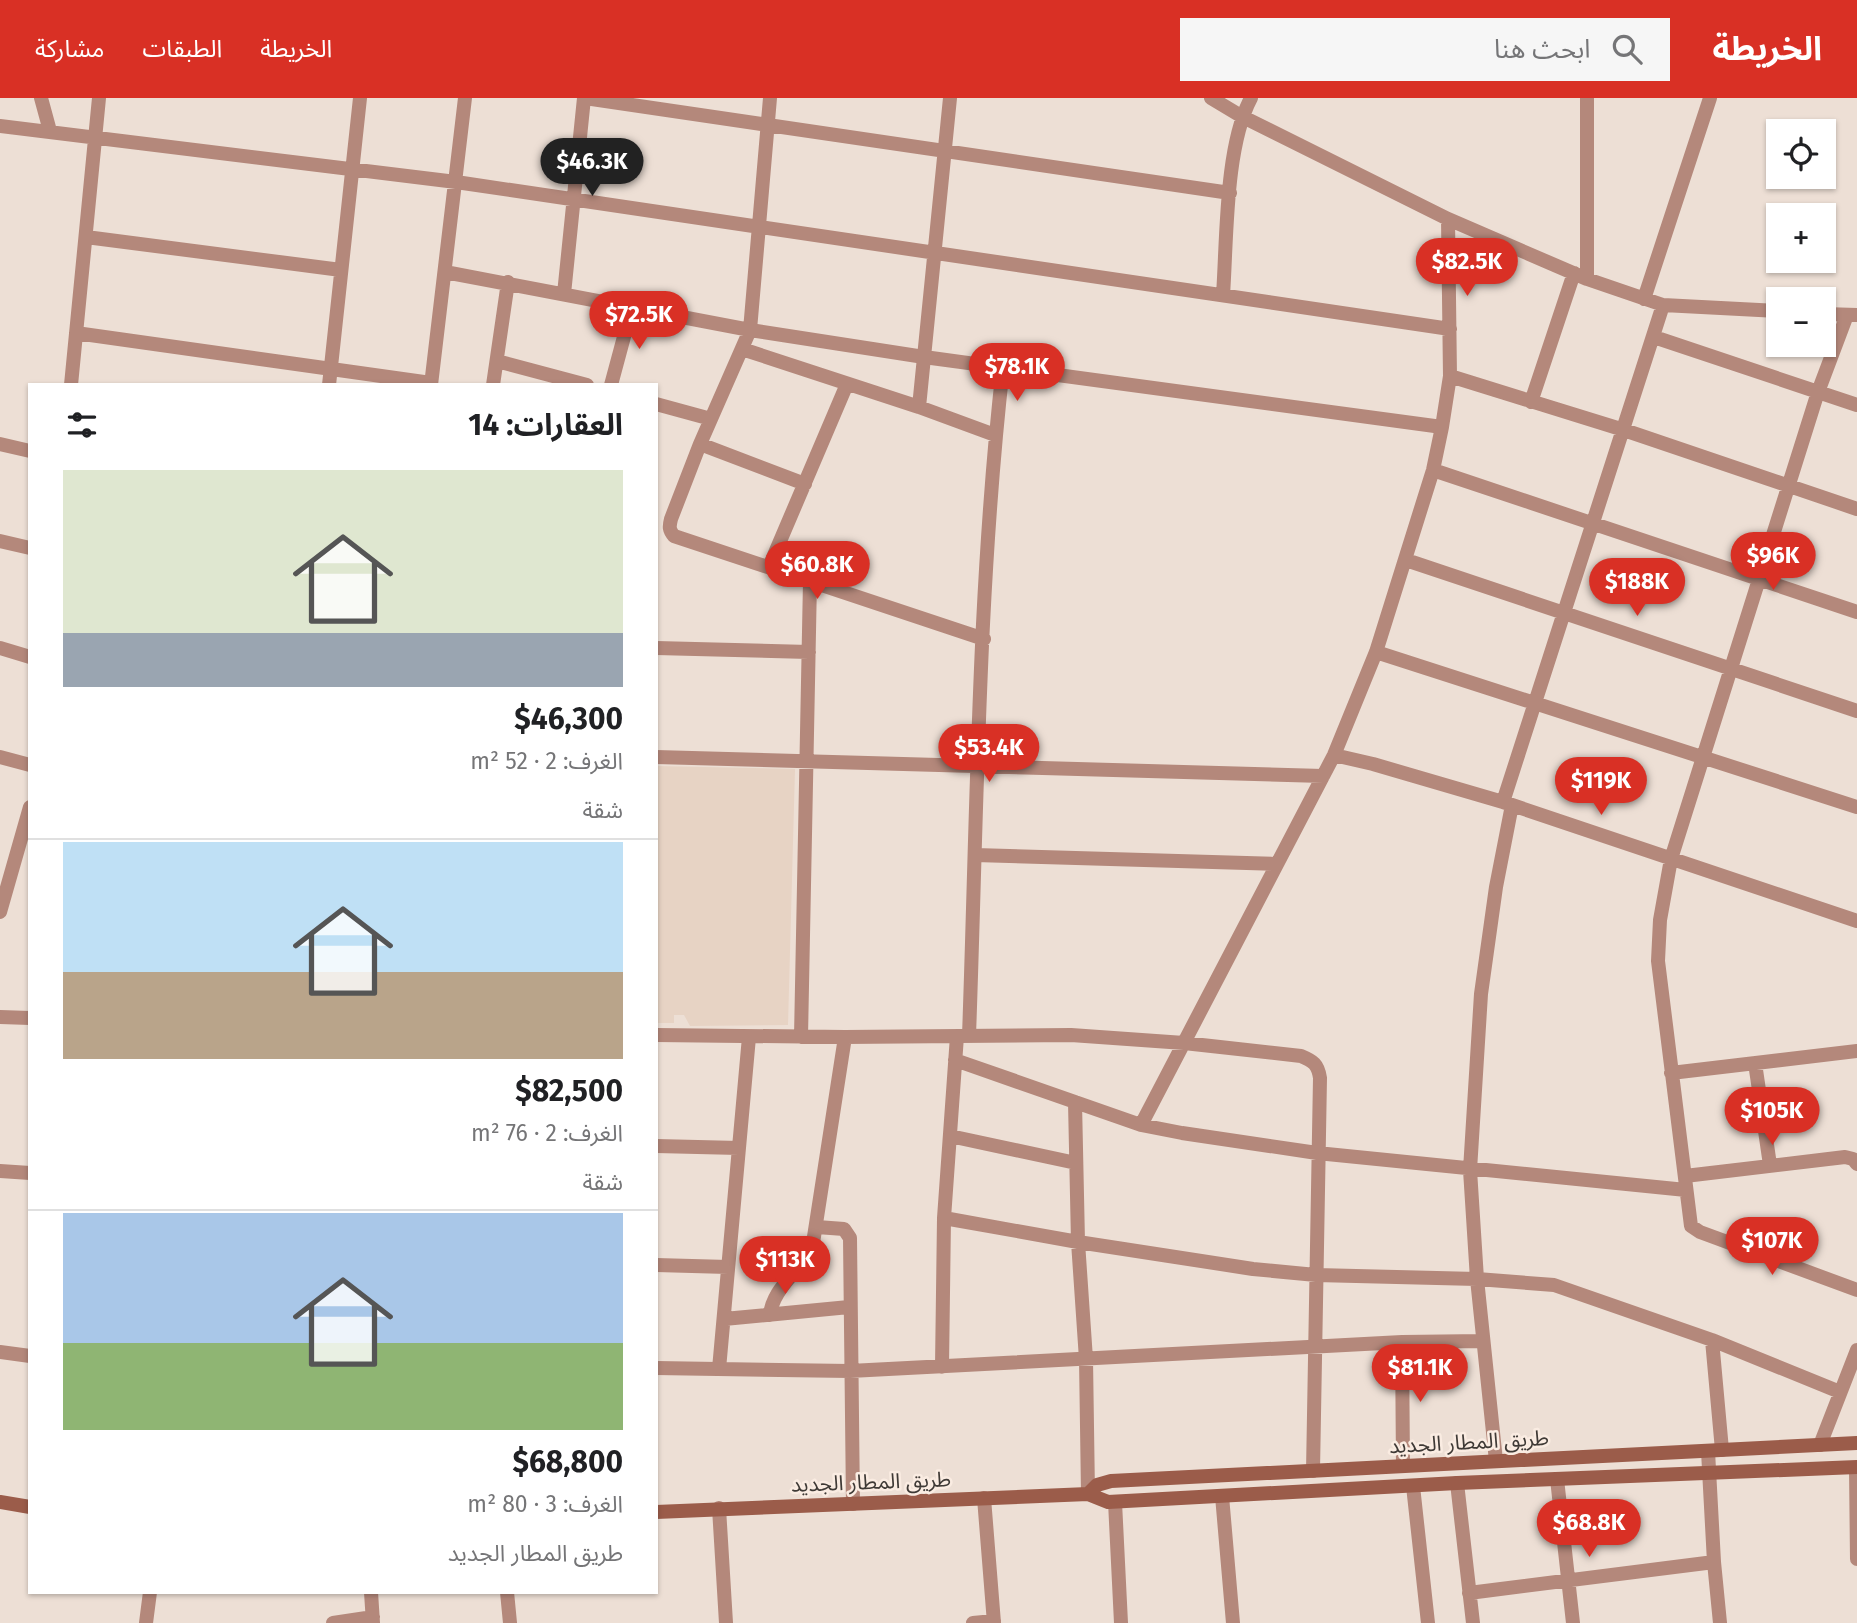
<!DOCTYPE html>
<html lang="ar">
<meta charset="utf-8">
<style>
:root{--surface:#fff;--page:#f6f6f6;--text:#202124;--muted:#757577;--line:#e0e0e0;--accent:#d93025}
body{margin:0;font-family:"Fira Sans","Noto Sans Arabic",sans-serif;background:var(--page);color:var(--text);direction:rtl;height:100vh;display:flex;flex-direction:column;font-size:26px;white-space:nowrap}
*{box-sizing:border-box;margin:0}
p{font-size:23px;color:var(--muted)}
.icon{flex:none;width:38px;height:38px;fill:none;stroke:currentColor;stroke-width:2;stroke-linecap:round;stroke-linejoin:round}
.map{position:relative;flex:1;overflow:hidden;direction:ltr}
.drawer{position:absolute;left:28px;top:285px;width:630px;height:1211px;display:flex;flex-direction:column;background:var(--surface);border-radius:0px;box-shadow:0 2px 5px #0004;direction:rtl}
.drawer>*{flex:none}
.tools{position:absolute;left:1766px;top:21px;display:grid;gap:14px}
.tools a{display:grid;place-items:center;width:70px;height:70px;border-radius:0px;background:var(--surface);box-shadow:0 2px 5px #0004;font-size:35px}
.price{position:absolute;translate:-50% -60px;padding:0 16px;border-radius:24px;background:var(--accent);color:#fff;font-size:23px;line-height:46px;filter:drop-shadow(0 2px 4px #0008)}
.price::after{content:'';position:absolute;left:50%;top:42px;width:21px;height:16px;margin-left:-10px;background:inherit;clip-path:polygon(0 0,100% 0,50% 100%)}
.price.active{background:#222;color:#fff}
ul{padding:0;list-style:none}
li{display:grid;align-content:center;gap:14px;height:371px;padding:0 35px}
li+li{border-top:2px solid var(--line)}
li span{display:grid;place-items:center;height:217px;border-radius:0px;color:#555}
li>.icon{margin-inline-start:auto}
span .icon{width:126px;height:126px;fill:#fffc;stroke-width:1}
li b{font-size:30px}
h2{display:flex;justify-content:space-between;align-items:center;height:84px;padding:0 35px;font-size:30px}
header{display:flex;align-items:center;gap:42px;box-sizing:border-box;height:98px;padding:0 35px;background:var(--accent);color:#fff}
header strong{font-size:33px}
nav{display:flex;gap:38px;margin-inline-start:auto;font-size:24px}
.search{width:490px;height:63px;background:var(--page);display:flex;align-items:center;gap:18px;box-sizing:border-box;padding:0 24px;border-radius:0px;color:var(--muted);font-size:26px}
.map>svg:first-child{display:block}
</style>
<header>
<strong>الخريطة</strong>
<div class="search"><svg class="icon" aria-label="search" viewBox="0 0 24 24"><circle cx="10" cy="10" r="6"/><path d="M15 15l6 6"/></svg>ابحث هنا</div>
<nav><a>الخريطة</a><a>الطبقات</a><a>مشاركة</a></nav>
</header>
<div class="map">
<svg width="1857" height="1525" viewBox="0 0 1857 1525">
<rect width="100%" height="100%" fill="#eddfd5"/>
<path fill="#e7d3c4" d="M656,668L795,671L788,927L690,928L684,917H674V925H656Z"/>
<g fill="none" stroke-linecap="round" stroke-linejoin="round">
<path stroke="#b4887b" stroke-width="14" d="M41,0L50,33
M585,0L1230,95
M770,0L750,232L700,346L671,421C669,429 669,432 674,438L984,541
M1211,0L1241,18L1448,121L1587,181L1663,207L1778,213
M0,28L456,84L1450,231
M86,139L341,172
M445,174L750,232L924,259L1442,329
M1587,181V0
M564,196L584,0
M1223,197C1227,140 1225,49 1251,0
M1644,201L1710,0
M1824,216L1857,217
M1847,217L1818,294L1671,761L1660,822L1658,863L1691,1128L1700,1134L1857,1192
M76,235L431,285
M1654,239L1857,307
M742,251L919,309L995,337
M497,263L587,287
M1450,278L1624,332L1857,411
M71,287L99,0
M329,287L360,0
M431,287L465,0
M493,287L508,184
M611,287L632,209
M1531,304L1574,175
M656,306L711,321
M919,309L950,0
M0,346L30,353
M700,346L805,386
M1433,372L1857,514
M0,443L30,450
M1406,462L1857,613
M769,469L847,286
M0,550L30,559
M656,550L809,554
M1376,554L1857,709
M1334,657L1373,666L1503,704L1857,823
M0,659L30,667
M656,659L1323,678
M1503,704L1663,207
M975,757L1277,766
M0,814L30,709
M0,919L30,920
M656,937L845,939L1071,937L1184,945L1301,958C1313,963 1318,966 1320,980L1313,1373
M969,938C977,715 978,490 1003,269
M801,939L810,483
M955,962L1141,1027L1182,1035L1317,1055L1686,1092
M1755,965L1770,1067
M1671,975L1857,953
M1075,1004L1078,1144L1086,1261L1088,1396
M1141,1027L1334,657L1376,554L1433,372L1442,329L1450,278L1448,121
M950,1038L1076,1065
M656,1048L739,1050
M0,1073L30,1075
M1685,1078L1845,1059L1853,1061L1857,1066
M944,1120L1078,1144L1253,1171L1316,1177L1477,1181L1554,1187L1712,1242L1840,1294
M817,1129L844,1131L850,1140L853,1406
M656,1167L728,1169
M770,1217C773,1188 803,1172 813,1145L845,939
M724,1221L849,1209
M1712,1242L1722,1352
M1402,1244L1403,1368
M0,1254L30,1258
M942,1269L944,1120L957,938
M656,1270L850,1273L1402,1244L1483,1243
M719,1271L749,939
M1820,1347L1857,1252
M1708,1353L1714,1464L1720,1525
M1496,1363L1477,1181L1470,1072L1481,896L1496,789L1512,707
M1856,1370L1857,1461
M1557,1381L1573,1525
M1457,1385L1473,1525
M1413,1388L1428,1525
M1222,1398L1233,1525
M984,1400L994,1525
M1115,1404L1121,1525
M719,1410L726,1525
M371,1494L373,1525
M507,1494L510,1525
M1469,1495L1714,1464
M146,1525L150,1494
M333,1525L373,1519
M973,1525L994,1523"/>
<path stroke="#9b5c4a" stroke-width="14" d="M1088,1396L1097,1387L1111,1383L1857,1345
M0,1404L30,1409
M656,1414L1088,1396L1108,1404L1457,1385L1857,1369"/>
</g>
<g text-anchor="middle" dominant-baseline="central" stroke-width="5" stroke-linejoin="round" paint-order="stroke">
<g font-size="21" fill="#3f3a36" stroke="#faece2">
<text transform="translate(1469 1344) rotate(-3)">طريق المطار الجديد</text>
<text transform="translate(871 1384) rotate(-2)">طريق المطار الجديد</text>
</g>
</g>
</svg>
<div class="tools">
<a><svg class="icon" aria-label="locate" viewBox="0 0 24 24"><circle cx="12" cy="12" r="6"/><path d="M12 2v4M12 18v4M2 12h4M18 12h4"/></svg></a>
<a>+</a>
<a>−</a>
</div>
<b class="price active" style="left:592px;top:100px">$46.3K</b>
<b class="price" style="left:1467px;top:200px">$82.5K</b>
<b class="price" style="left:639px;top:253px">$72.5K</b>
<b class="price" style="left:1017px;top:305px">$78.1K</b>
<b class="price" style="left:1773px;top:494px">$96K</b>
<b class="price" style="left:817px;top:503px">$60.8K</b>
<b class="price" style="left:1637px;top:520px">$188K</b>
<b class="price" style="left:989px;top:686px">$53.4K</b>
<b class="price" style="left:1601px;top:719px">$119K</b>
<b class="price" style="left:1772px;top:1049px">$105K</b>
<b class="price" style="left:1772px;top:1179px">$107K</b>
<b class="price" style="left:785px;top:1198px">$113K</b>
<b class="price" style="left:1420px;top:1306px">$81.1K</b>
<b class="price" style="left:1589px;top:1461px">$68.8K</b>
<section class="drawer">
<h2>العقارات: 14<svg class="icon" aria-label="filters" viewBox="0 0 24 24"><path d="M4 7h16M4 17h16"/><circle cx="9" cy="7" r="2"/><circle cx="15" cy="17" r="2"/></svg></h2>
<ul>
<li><span style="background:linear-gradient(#dfe7d0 75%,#9aa5b1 0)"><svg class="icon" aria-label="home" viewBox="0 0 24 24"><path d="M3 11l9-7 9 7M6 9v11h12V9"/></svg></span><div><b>$46,300</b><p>الغرف: 2 · 52 m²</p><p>شقة</p></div></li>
<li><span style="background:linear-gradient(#bfe0f5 60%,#b9a48a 0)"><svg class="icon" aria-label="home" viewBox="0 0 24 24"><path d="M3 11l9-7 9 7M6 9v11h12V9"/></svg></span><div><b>$82,500</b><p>الغرف: 2 · 76 m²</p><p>شقة</p></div></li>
<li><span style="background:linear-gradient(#a9c7e8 60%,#8fb573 0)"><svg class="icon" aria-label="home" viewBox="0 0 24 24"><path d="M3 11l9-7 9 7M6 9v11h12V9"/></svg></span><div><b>$68,800</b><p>الغرف: 3 · 80 m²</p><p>طريق المطار الجديد</p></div></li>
</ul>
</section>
</div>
